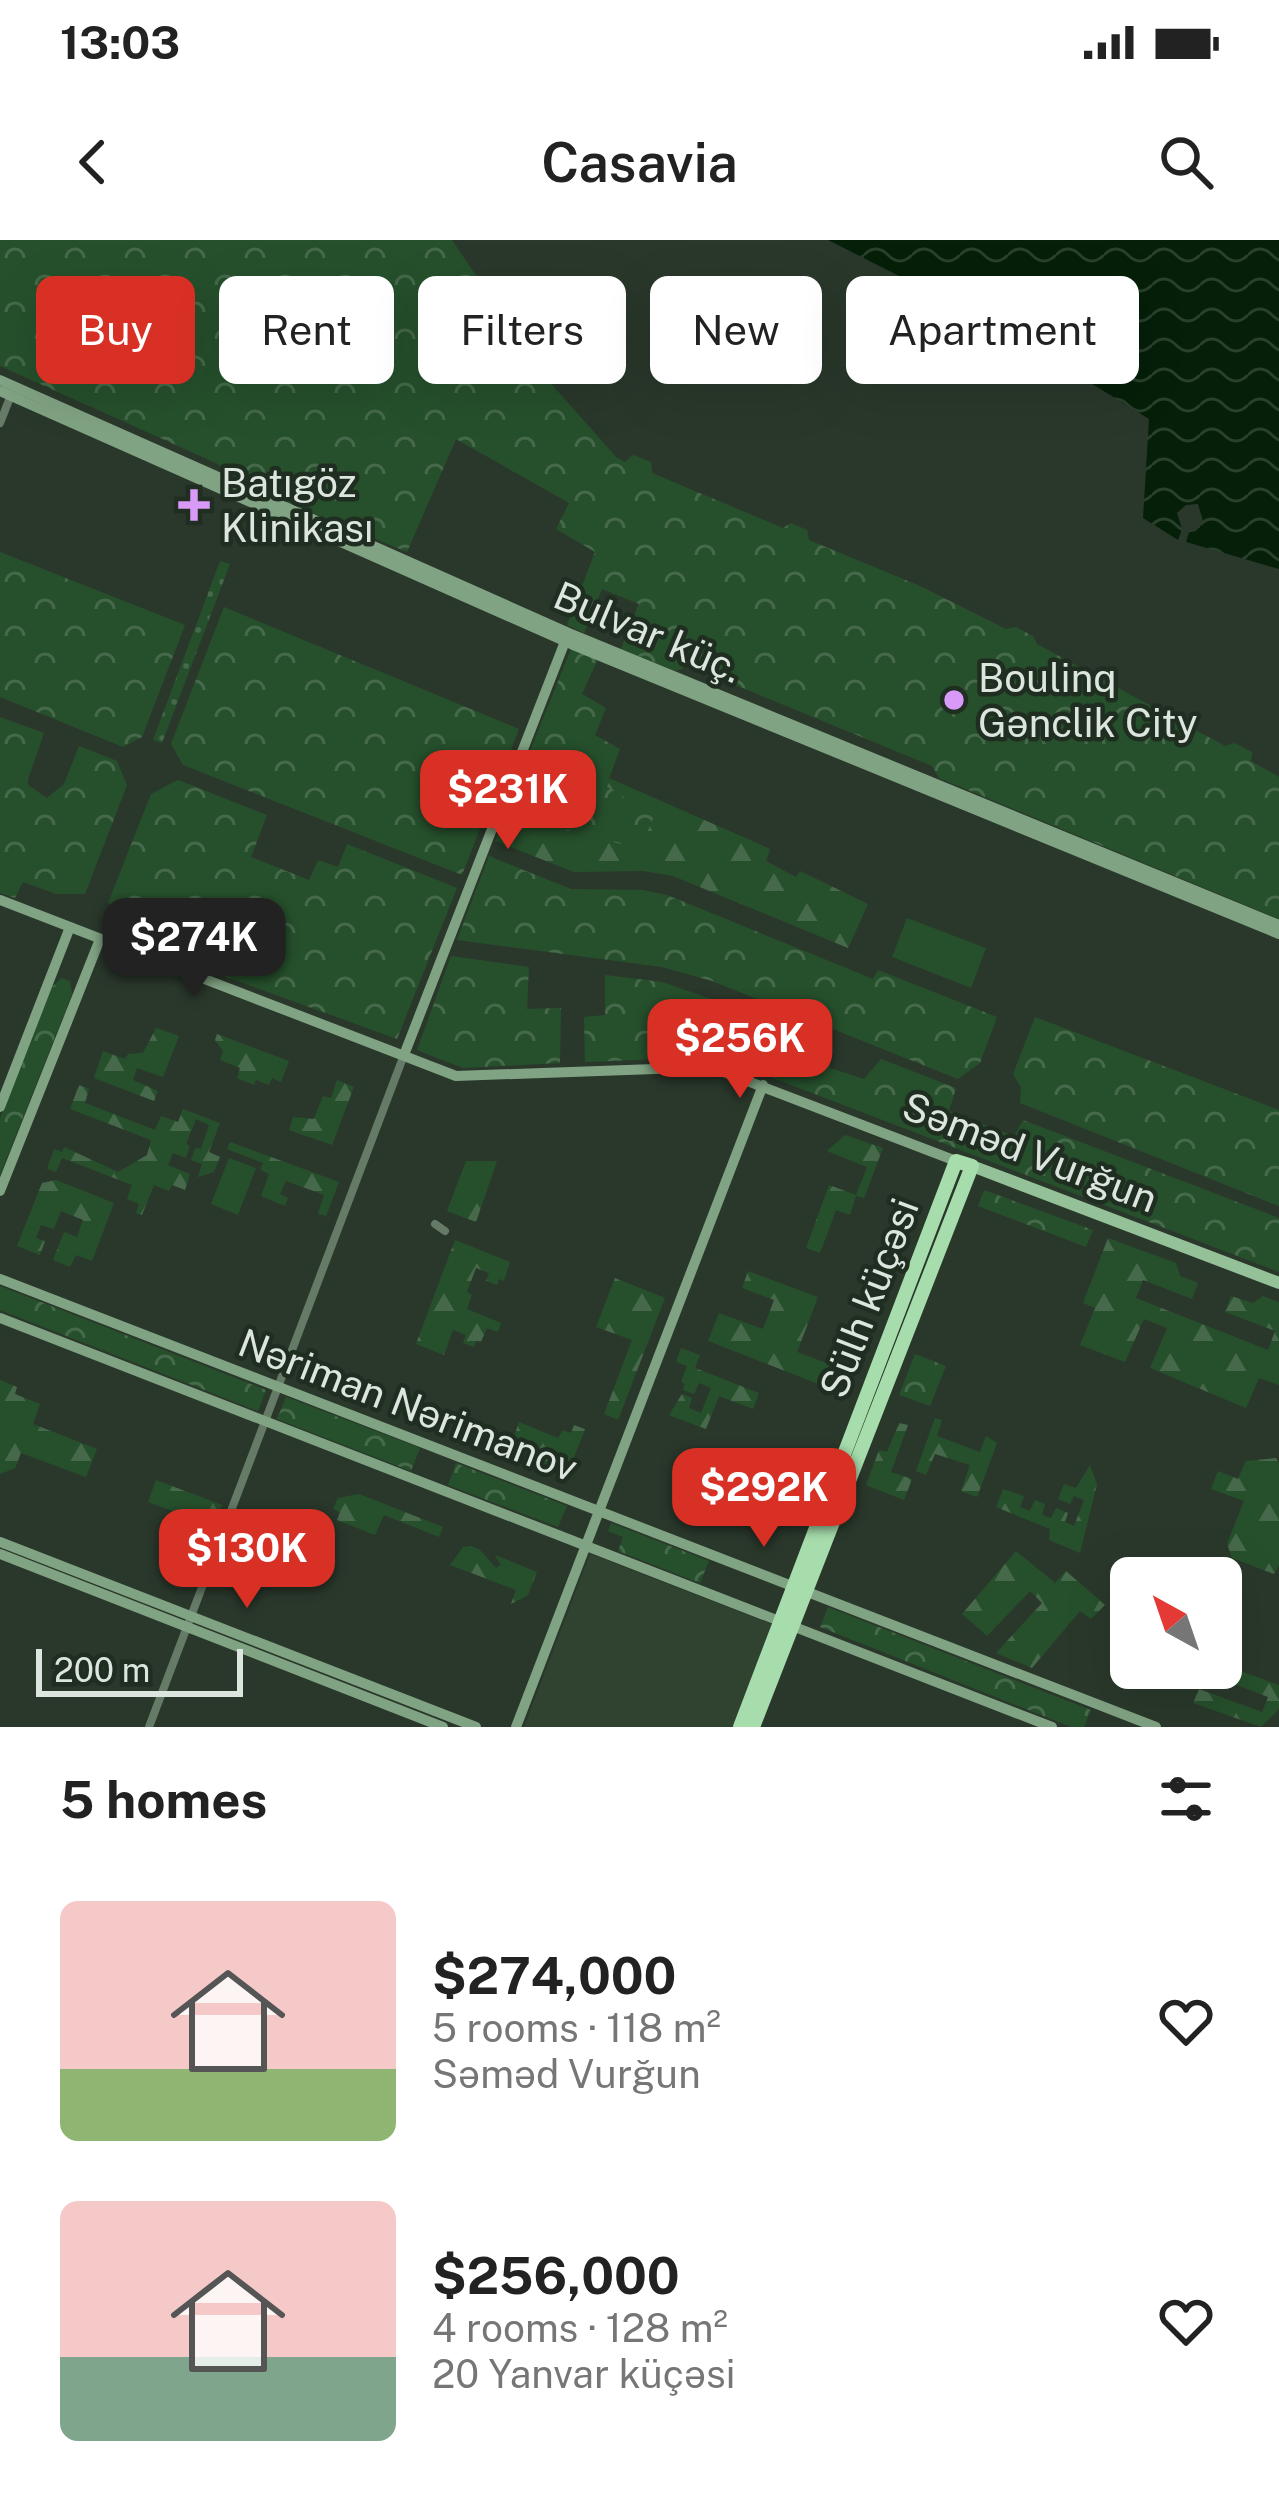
<!DOCTYPE html>
<meta charset="utf-8">
<style>
:root{--surface:#fff;--page:#f2f2f2;--text:#222;--muted:#767676;--accent:#d93025}
body{margin:0;font-family:"Public Sans",sans-serif;background:var(--page);color:var(--text);height:100vh;display:flex;flex-direction:column;font-size:45px;white-space:nowrap}
*{box-sizing:border-box;margin:0}
p{font-size:39px;color:var(--muted)}
.icon{flex:none;width:66px;height:66px;fill:none;stroke:currentColor;stroke-width:2;stroke-linecap:round;stroke-linejoin:round}
.map{position:relative;height:1487px;overflow:hidden}
.side{display:flex;flex-direction:column;background:var(--surface);flex:1}
.side>*{flex:none}
.banner{position:absolute;left:36px;top:36px;width:1209px;height:108px;display:flex;gap:24px}
.needle{width:78px;rotate:320deg}
.fabs{position:absolute;left:1110px;top:1317px;display:grid;gap:24px}
.fabs a{display:grid;place-items:center;width:132px;height:132px;border-radius:18px;background:var(--surface);box-shadow:0 12px 48px #0002;font-size:60px}
.scale{position:absolute;left:36px;bottom:30px;width:207px;box-sizing:border-box;padding-left:12px;border:6px solid #dde6de;border-top:0;font-size:33px;line-height:42px;white-space:nowrap;color:#dde6de;-webkit-text-stroke:9px #202e22;paint-order:stroke}
.price{position:absolute;translate:-50% -102px;padding:0 27px;border-radius:24px;background:var(--accent);color:#fff;font-size:39px;line-height:78px;filter:drop-shadow(0 3px 6px #0008)}
.price::after{content:'';position:absolute;left:50%;top:72px;width:36px;height:27px;margin-left:-18px;background:inherit;clip-path:polygon(0 0,100% 0,50% 100%)}
.price.on{background:#222;color:#fff}
ul{padding:0;list-style:none}
li{display:flex;align-items:center;gap:36px;height:300px;padding:0 60px}
li span{display:grid;place-items:center;flex:none;width:336px;height:240px;border-radius:18px;color:#555}
li>.icon{margin-inline-start:auto}
span .icon{width:144px;height:144px;fill:#fffc;stroke-width:1}
li b{font-size:51px}
h2{display:flex;justify-content:space-between;align-items:center;height:144px;padding:0 60px;font-size:51px}
.chip{padding:0 42px;border-radius:18px;background:var(--surface);box-shadow:0 12px 48px #0002;font-size:42px;line-height:108px}
.chip.on{background:var(--accent);color:#fff}
.status{display:flex;justify-content:space-between;align-items:center;height:84px;padding:0 60px;background:var(--surface);direction:ltr}
.status svg{height:33px;fill:currentColor}
header{display:flex;justify-content:space-between;align-items:center;height:156px;padding:0 60px;background:var(--surface);font-size:54px;font-weight:600}
.map>svg:first-child{display:block}
</style>
<div class="status"><b>13:03</b><svg viewBox="0 0 49 12"><path d="M0 12V9h3v3zM5 12V6h3v6zM10 12V3h3v9zM15 12V0h3v12zM26 1h20v11H26zM47 4h2v5h-2z"/></svg></div>
<header><svg class="icon" aria-label="back" viewBox="0 0 24 24"><path d="M15 5l-7 7 7 7"/></svg>Casavia<svg class="icon" aria-label="search" viewBox="0 0 24 24"><circle cx="10" cy="10" r="6"/><path d="M15 15l6 6"/></svg></header>
<div class="map">
<svg width="1279" height="1487" viewBox="0 0 1279 1487">
<defs>
<pattern id="forest-firs" width="22" height="20" patternUnits="userSpaceOnUse" patternTransform="scale(3)"><rect width="22" height="20" fill="#26502c"/><path d="M5 1l3.5 6h-7zM16 11l3.5 6h-7z" fill="#45694a"/></pattern>
<pattern id="park-crowns" width="20" height="18" patternUnits="userSpaceOnUse" patternTransform="scale(3)"><rect width="20" height="18" fill="#26502c"/><path d="M2 6a3 3 0 1 1 6 0M12 15a3 3 0 1 1 6 0" fill="none" stroke="#45694a"/></pattern>
<pattern id="garden-dots" width="8" height="8" patternUnits="userSpaceOnUse" patternTransform="scale(3)"><rect width="8" height="8" fill="#26502c"/><path d="M2 2h.1M6 6h.1" fill="none" stroke="#45694a" stroke-width="1.8" stroke-linecap="round"/></pattern>
<pattern id="water-waves" width="16" height="10" patternUnits="userSpaceOnUse" patternTransform="scale(3)"><rect width="16" height="10" fill="#051f09"/><path d="M0 5q4-4 8 0t8 0" fill="none" stroke="#29402c"/></pattern>
</defs>
<rect width="100%" height="100%" fill="#2a382b"/>
<path fill="#304331" d="M590,1314L774,1385L735,1487H524Z"/>
<path fill="url(#forest-firs)" d="M534,501L588,533L583,548L515,575L606,546L609,538L770,609L766,621L796,637L800,631L868,664L848,708L673,636L643,631L574,632L495,601Z
M156,788L179,796L163,837L137,828L133,840L158,851L154,861L94,838L103,811L125,819L128,814L143,813Z
M217,794L289,821L281,842L272,838L269,845L256,840L254,845L237,838L240,828L220,820L223,811L215,800Z
M337,840L354,847L332,905L289,890L293,877L314,879L323,856L331,858Z
M79,845L89,849L85,863L155,890L161,876L178,882L183,869L220,883L209,912L220,917L214,932L198,937L202,924L191,920L195,908L201,909L209,885L196,879L186,904L190,906L186,918L173,913L168,925L190,934L185,950L172,945L169,951L154,945L142,975L136,973L139,964L127,959L132,945L62,918L56,932L47,929L54,909L62,912L64,907L118,932L147,915L151,900L70,869Z
M845,895L883,908L864,958L856,956L850,975L836,970L820,1013L806,1008L829,945L856,955L867,927L827,911Z
M230,902L339,942L326,976L318,974L324,955L286,941L280,954L288,958L285,966L261,956L269,934L260,930L263,923L227,909Z
M466,921H497L476,982L447,971Z
M56,940L114,963L92,1021L76,1015L70,1027L53,1020L64,992L77,997L83,980L61,971L54,989L41,985L36,998L45,1001L40,1015L17,1006L42,943Z
M1108,998L1176,1023L1180,1036L1198,1043L1192,1059L1143,1040L1136,1058L1268,1110L1275,1091L1225,1072L1231,1056L1253,1063L1263,1056L1279,1062V1145L1259,1138L1246,1168L1150,1128L1167,1088L1144,1079L1125,1122L1080,1105L1095,1068L1083,1063Z
M455,1000L510,1022L504,1041L499,1039L497,1045L486,1041L489,1033L476,1028L467,1052L472,1055L467,1069L501,1083L498,1092L487,1088L481,1102L476,1101L474,1107L463,1103L466,1095L453,1090L444,1115L416,1104Z
M748,1031L818,1057L797,1112L829,1124L821,1145L708,1101L719,1073L763,1089L774,1060L742,1048Z
M615,1038L665,1058L618,1180L604,1174L632,1100L596,1087Z
M681,1108L700,1115L695,1128L759,1153L753,1169L719,1156L706,1189L669,1175L682,1154L692,1158L689,1168L701,1173L711,1148L699,1143L694,1154L683,1150L685,1144L681,1142L687,1126L676,1122Z
M0,1140L17,1147L15,1154L40,1164L33,1184L97,1209L86,1237L21,1213L15,1228L0,1234Z
M935,1178L942,1180L937,1196L980,1212L986,1196L997,1203L977,1257L961,1251L970,1225L935,1214L926,1235L916,1231Z
M519,1182L558,1198L563,1190L571,1193L574,1185L585,1189L568,1233L509,1210Z
M899,1183L908,1185L891,1232L912,1239L904,1260L866,1245L879,1210L887,1212Z
M1276,1218L1279,1223V1325L1274,1334L1232,1318L1227,1304L1244,1261L1211,1249L1218,1231L1238,1239L1246,1221Z
M1090,1225L1097,1244L1080,1313L1049,1300L1050,1289L996,1267L1003,1249L1024,1256L1020,1267L1030,1271L1035,1260L1045,1264L1042,1275L1051,1278L1056,1268L1068,1273L1065,1282L1074,1286L1084,1260L1074,1256L1070,1264L1058,1259L1064,1244L1076,1248Z
M156,1240L222,1265L214,1286L148,1262Z
M359,1254L443,1287L439,1297L384,1275L375,1295L337,1280L340,1272L333,1269L338,1258Z
M246,1273L302,1295L291,1323L235,1301Z
M471,1306L480,1310L496,1328L501,1325L495,1315L537,1332L528,1355L511,1364L516,1350L450,1325L463,1307Z
M1016,1311L1055,1343L1066,1331L1105,1365L1091,1379L1080,1371L1032,1428L996,1413L1042,1363L1030,1351L987,1396L962,1374Z
M1221,1424L1279,1445V1469L1261,1487L1193,1463L1199,1449L1262,1472L1268,1457L1205,1433L1207,1428H1221Z"/>
<path fill="url(#park-crowns)" d="M0,0H452L494,62L490,75L617,218L625,222L633,215L651,222L652,233L783,288L791,283L807,290L809,300L920,346L1006,389L1016,387L1033,396L1037,404L1225,506L1235,503L1252,512L1251,521L1279,537V679L939,538L932,526L689,426L676,431L621,409L639,364L602,349L584,393L567,385L595,312L556,289L569,263L456,199L407,312L239,242L218,224L0,126Z
M0,312L185,385L142,497L123,507L0,457Z
M224,367L519,489L462,635L183,525L171,504Z
M571,409L598,419L582,454L606,468L595,495L620,509L606,546L654,576L640,609L515,576L533,531L583,548L588,533L534,501Z
M0,477L44,493L28,539V545L47,558L64,544L79,506L117,521L127,545L85,654H56L23,642L15,658L0,653Z
M178,540L267,575L251,617L309,640L318,620L338,627L347,604L457,648L397,799L155,711L161,693L132,681L108,663L151,554Z
M489,616L571,649L643,650L667,655L873,739L878,730L997,777L980,823L958,839L712,741L662,727L457,700Z
M451,716L529,727L527,769L561,768L560,823L463,828L417,810Z
M605,735L662,742L772,780L755,831L710,817L585,822L584,777L605,775Z
M61,738L70,741L72,754L0,935V879L52,747Z
M1035,777L1279,870V966L1020,863L1021,847L1013,834Z
M791,788L831,802L830,828L864,839L881,819L956,848L949,871L1014,896L1023,880L1279,978V1032L773,838Z
M984,950L1093,990L1086,1007L978,966Z
M0,1046L266,1150L258,1171L0,1070Z
M915,1114L946,1126L930,1166L899,1155Z
M286,1157L420,1208L411,1231L277,1179Z
M456,1223L567,1266L558,1287L448,1245Z
M611,1283L709,1321L700,1343L618,1311L623,1297L608,1291Z
M828,1367L1091,1470L1084,1487H1071L820,1387Z"/>
<path fill="url(#garden-dots)" d="M220,321L230,324L162,503L153,500Z"/>
<path fill="#26502c" d="M907,678L986,708L971,748L892,717Z
M229,918L256,928L238,975L211,964Z"/>
<path fill="url(#water-waves)" d="M828,0H1279V329L1186,302L1189,292L1196,291L1203,281L1198,264L1186,265L1177,273L1182,289L1178,300L1143,278L1149,179L1000,87Z"/>
<g fill="none" stroke-linecap="round" stroke-linejoin="round">
<path stroke="#657b67" stroke-width="8" d="M0,183L11,155
M435,984L445,991
M149,1487L404,815"/>
<path stroke="#80a383" stroke-width="10" d="M0,140L569,393L1279,685
M0,151L571,404L1279,694
M0,660L456,836L711,827L956,921
M404,815L566,399
M0,867L70,687
M0,951L100,699
M0,1039L1156,1487
M0,1078L1052,1487
M0,1302L476,1487
M0,1314L443,1487
M516,1487L763,845"/>
<path stroke="#95c198" stroke-width="12" d="M972,926L1279,1043"/>
<path stroke="#a7ddac" stroke-width="14" d="M740,1487L956,921L972,926L753,1487"/>
</g>
<g fill="#d99af7" stroke="#202e22" stroke-width="4.5">
<path d="M188 247h12v12h12v12h-12v12h-12v-12h-12v-12h12z"/>
<circle cx="954" cy="460" r="12"/>
</g>
<g text-anchor="middle" dominant-baseline="central" stroke-width="9" stroke-linejoin="round" paint-order="stroke">
<g font-size="39" fill="#dde6de" stroke="#202e22" text-anchor="start">
<text x="221" y="243">Batıgöz<tspan x="221" dy="45">Klinikası</tspan></text>
<text x="978" y="438">Boulinq<tspan x="978" dy="45">Gənclik City</tspan></text>
</g>
<g font-size="39" fill="#dde6de" stroke="#202e22">
<text transform="translate(648 392) rotate(23)">Bulvar küç.</text>
<text transform="translate(1030 912) rotate(21)">Səməd Vurğun</text>
<text transform="translate(869 1058) rotate(-69)">Sülh küçəsi</text>
<text transform="translate(408 1165) rotate(21)">Nəriman Nərimanov</text>
</g>
</g>
</svg>
<div class="fabs">
<a><svg class="needle" viewBox="-14 -14 28 28"><path d="M0-13l5 13h-10z" fill="#e53935"/><path d="M0 13l5-13h-10z" fill="#767676"/></svg></a>
</div>
<div class="scale">200 m</div>
<b class="price" style="left:508px;top:612px">$231K</b>
<b class="price on" style="left:194px;top:760px">$274K</b>
<b class="price" style="left:740px;top:861px">$256K</b>
<b class="price" style="left:764px;top:1310px">$292K</b>
<b class="price" style="left:247px;top:1371px">$130K</b>
<div class="banner">
<a class="chip on">Buy</a>
<a class="chip">Rent</a>
<a class="chip">Filters</a>
<a class="chip">New</a>
<a class="chip">Apartment</a>
</div>
</div>
<section class="side">
<h2>5 homes<svg class="icon" aria-label="filters" viewBox="0 0 24 24"><path d="M4 7h16M4 17h16"/><circle cx="9" cy="7" r="2"/><circle cx="15" cy="17" r="2"/></svg></h2>
<ul>
<li><span style="background:linear-gradient(#f6c9c9 70%,#8fb573 0)"><svg class="icon" aria-label="home" viewBox="0 0 24 24"><path d="M3 11l9-7 9 7M6 9v11h12V9"/></svg></span><div><b>$274,000</b><p>5 rooms · 118 m²</p><p>Səməd Vurğun</p></div><svg class="icon" aria-label="heart" viewBox="0 0 24 24"><path d="M12 20l-8-8c-3-5 5-10 8-4 3-6 11-1 8 4z"/></svg></li>
<li><span style="background:linear-gradient(#f6c9c9 65%,#7fa58c 0)"><svg class="icon" aria-label="home" viewBox="0 0 24 24"><path d="M3 11l9-7 9 7M6 9v11h12V9"/></svg></span><div><b>$256,000</b><p>4 rooms · 128 m²</p><p>20 Yanvar küçəsi</p></div><svg class="icon" aria-label="heart" viewBox="0 0 24 24"><path d="M12 20l-8-8c-3-5 5-10 8-4 3-6 11-1 8 4z"/></svg></li>
</ul>
</section>
